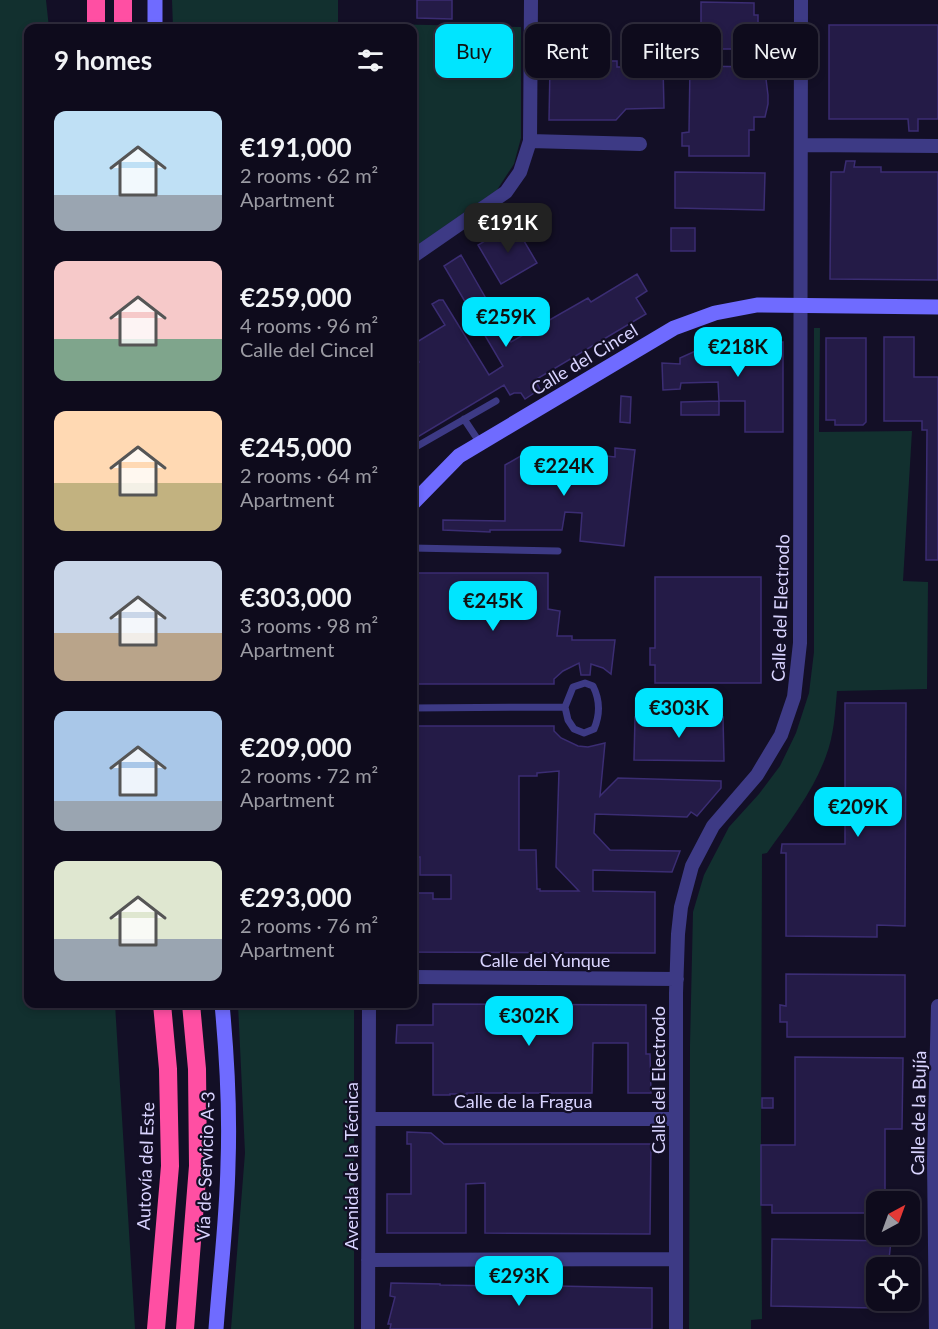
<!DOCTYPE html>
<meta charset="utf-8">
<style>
:root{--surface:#0e0b1c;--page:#1c1929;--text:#f1f3f6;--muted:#9b9ba3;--line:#2e2b3b;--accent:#00e5ff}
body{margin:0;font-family:Lato,sans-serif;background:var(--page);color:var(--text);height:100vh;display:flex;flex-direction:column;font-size:22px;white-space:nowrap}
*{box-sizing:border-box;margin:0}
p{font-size:20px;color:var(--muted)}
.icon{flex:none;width:33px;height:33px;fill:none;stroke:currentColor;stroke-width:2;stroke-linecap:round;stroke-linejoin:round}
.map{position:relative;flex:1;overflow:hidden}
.side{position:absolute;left:24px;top:24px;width:393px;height:984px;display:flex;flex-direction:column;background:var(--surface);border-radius:12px;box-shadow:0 3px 9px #0003,0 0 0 2px var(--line)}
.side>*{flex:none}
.hud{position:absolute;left:435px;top:24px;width:412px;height:54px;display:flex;gap:12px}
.needle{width:39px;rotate:41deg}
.buttons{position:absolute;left:866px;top:1191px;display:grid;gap:12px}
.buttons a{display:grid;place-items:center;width:54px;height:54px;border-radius:12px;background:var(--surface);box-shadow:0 3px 9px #0003,0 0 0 2px var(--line);font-size:30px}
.price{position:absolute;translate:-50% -51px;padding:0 14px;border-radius:12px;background:var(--accent);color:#111;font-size:20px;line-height:39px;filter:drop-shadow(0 2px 3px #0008)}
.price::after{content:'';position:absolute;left:50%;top:36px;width:18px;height:14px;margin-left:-9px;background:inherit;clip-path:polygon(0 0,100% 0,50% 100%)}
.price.selected{background:#222;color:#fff}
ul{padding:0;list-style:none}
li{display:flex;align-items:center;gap:18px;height:150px;padding:0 30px}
li span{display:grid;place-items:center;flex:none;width:168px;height:120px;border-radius:12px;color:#555}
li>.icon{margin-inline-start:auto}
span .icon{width:72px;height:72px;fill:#fffc;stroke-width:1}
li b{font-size:26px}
h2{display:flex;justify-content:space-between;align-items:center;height:72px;padding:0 30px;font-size:26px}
.chip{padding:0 21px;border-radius:12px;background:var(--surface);box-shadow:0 3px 9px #0003,0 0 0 2px var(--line);font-size:21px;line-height:54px}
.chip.selected{background:var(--accent);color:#111}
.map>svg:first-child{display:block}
</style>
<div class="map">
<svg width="938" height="1329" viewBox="0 0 938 1329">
<rect width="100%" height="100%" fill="#130f26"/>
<path fill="#12302f" d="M0,0H46L49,28H28V1004H115L135,1329H0Z
M172,0H338V23L521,27V138L514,164L497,190L413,248L412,28H173Z
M814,328H820L819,432L912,431L903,581L928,582L927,689L837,691C835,713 834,735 826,756C813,792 789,822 767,853L762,854L761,1145L762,1319L751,1320V1329H689L690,1045L693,912L704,875L729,827L759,794L780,766L796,733L809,693L814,652Z
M238,1004H354V1329H231L245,1153Z"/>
<path fill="#241b47" stroke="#3b2d73" stroke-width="1.5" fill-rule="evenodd" d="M417,0H452V19L417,18Z
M701,2L754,3V15H758V37H754L753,49H701Z
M829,25H938V119H918V131H909L908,119H829Z
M608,61H617V67H663L664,108L626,109L616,120H549L550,67H608Z
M690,66L766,67V79L768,95V104L765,117H754V130H749V156H689V146H682V133L689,132Z
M846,161H855L854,167H881V172H938V280L830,279L831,172H844Z
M675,172L765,173L764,210L675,208Z
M514,224L537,263L501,284L478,245Z
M671,228H695V251H671Z
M461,255L511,342L588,298L591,302L637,274L647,291L636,298L646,314L535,380L540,389L525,399L521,393H514L510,395L504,385L416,438L412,432V366L419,362L412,351V345L445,325L432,304L439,300H443L489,375L503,366L444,266Z
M744,336V343L783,342V432H745V401H719L718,382L681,383L680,389L663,390L662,363L680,364V358L711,344Z
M884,337H914V377H938V560H926L927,430H922V421H884Z
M826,338H866V422L863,425H835V420H826Z
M621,396L631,397L630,423L620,422Z
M719,401V415H681V402Z
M615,448L635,450L624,546L580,541L582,513L565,512L562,530H490V532L443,530V520L505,521V465L531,450H558V469L586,473L589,454L615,457Z
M412,573H548V609L560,611L557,636H572V640H615L611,674L603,668L591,664L590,675H581L579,663L563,671L554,679V684H412Z
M655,577H761V683H655V665H650V648H655Z
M845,703H906L905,926L877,925V937L786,936V853H781L782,844H845Z
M635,717H723L724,761L634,760Z
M412,726H554V731L561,738L578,746L588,747L605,743L600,796L618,778L721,781V788L697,816L691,812L687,817L595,814L594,833L610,850L680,851L672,872L593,870V891L655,892V953L412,952V898H417L416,893H433V899H451V875H420V857H412ZM559,771L556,867L579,891H540V889H537L536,850H519V776H537V773Z
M786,974L905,975V1037H787V1022H780V1005L786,1006Z
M433,1004L646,1005V1054H650L651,1093H628V1043H593L592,1093H467V1094H450V1095H433V1043H396L397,1025H433Z
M795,1057L903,1058L902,1129H885V1202H876V1213H772V1205H761V1145H795Z
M762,1098H773V1108H762Z
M407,1132L431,1133L444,1144H651L650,1234L485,1233V1183L466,1184V1233H387V1194H411V1144H407Z
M772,1239L891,1241L888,1268H876V1308L771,1306Z
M391,1283L440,1284V1285L503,1286V1285L652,1288V1329H390L391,1324H388L395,1297L390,1296Z"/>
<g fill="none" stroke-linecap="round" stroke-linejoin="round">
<path stroke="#3d3a85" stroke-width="7" d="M464,419L480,443
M412,445L414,448L496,401
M412,548L558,551
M585,683L593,686C600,700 600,715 594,729L584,733L574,729L568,720L565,707L573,687Z
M412,708L565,707"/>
<path stroke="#3d3a85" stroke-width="14" d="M530,141L640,144
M801,145L938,146
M412,257L506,192L520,172L530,141L531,0
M412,977L677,979
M369,1119H676
M368,1260L676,1259
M368,1329L369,1004
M676,1329V993L678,934L681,907L692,866L713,826L757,775L781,735L794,697L800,643L801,0
M936,1329L934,1161L938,1006"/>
<path stroke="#6f6bff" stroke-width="15" d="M155,0V28
M412,504L459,456L674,328L715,313L757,305L938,307
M216,1329C220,1274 227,1219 228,1164C230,1111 227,1057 222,1004"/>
<path stroke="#ff4fa3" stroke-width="18" d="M96,28V0
M123,28V0
M156,1329L170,1166L168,1069L162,1004
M185,1329L198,1166L197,1069L191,1004"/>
</g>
<g text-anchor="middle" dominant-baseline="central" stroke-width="4.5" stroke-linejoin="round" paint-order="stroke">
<g font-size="18" fill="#d9d4ff" stroke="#130f26">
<text transform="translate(584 359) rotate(-31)">Calle del Cincel</text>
<text transform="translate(780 608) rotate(-88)">Calle del Electrodo</text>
<text x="545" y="960">Calle del Yunque</text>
<text transform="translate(658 1080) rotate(-90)">Calle del Electrodo</text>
<text x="523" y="1101">Calle de la Fragua</text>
<text transform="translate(918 1113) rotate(-89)">Calle de la Bujía</text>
<text transform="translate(145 1166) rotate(-88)">Autovía del Este</text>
<text transform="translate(205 1166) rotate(-88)">Vía de Servicio A-3</text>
<text transform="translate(351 1166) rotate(-90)">Avenida de la Técnica</text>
</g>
</g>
</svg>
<div class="buttons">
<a><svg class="needle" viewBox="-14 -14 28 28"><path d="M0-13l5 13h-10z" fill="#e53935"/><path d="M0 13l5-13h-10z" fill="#9b9ba3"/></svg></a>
<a><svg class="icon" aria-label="locate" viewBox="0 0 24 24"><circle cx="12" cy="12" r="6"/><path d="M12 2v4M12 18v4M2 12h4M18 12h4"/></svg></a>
</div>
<b class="price selected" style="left:508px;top:254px">€191K</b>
<b class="price" style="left:506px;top:348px">€259K</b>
<b class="price" style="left:738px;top:378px">€218K</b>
<b class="price" style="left:564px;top:497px">€224K</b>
<b class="price" style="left:493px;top:632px">€245K</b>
<b class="price" style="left:679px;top:739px">€303K</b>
<b class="price" style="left:858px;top:838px">€209K</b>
<b class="price" style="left:529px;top:1047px">€302K</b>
<b class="price" style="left:519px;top:1307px">€293K</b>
<div class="hud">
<a class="chip selected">Buy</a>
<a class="chip">Rent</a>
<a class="chip">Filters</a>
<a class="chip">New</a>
</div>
<section class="side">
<h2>9 homes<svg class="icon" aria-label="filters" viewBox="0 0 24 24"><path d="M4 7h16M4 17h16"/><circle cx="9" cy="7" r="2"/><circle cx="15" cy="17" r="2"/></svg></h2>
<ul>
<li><span style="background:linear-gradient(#bfe0f5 70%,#9aa5b1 0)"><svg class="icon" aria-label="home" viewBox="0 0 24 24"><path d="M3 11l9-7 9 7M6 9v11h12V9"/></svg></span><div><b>€191,000</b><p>2 rooms · 62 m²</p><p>Apartment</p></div></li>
<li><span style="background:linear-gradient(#f6c9c9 65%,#7fa58c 0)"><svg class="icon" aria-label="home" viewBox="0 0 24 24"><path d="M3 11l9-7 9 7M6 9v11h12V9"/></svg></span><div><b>€259,000</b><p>4 rooms · 96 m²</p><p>Calle del Cincel</p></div></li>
<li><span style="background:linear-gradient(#ffd9b3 60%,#c2b280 0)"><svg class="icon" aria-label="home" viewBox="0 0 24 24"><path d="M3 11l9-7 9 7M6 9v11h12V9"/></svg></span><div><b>€245,000</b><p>2 rooms · 64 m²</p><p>Apartment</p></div></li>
<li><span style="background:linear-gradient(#c9d6e8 60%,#b9a48a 0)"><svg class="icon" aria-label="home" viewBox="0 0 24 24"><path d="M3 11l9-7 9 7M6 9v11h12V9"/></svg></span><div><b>€303,000</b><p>3 rooms · 98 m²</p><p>Apartment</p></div></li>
<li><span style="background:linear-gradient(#a9c7e8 75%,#9aa5b1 0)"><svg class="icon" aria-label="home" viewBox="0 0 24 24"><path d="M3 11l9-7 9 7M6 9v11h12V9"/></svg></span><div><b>€209,000</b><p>2 rooms · 72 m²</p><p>Apartment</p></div></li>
<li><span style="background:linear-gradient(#dfe7d0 65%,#9aa5b1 0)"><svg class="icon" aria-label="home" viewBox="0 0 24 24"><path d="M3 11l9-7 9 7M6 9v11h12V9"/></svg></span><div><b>€293,000</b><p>2 rooms · 76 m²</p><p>Apartment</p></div></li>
</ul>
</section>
</div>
